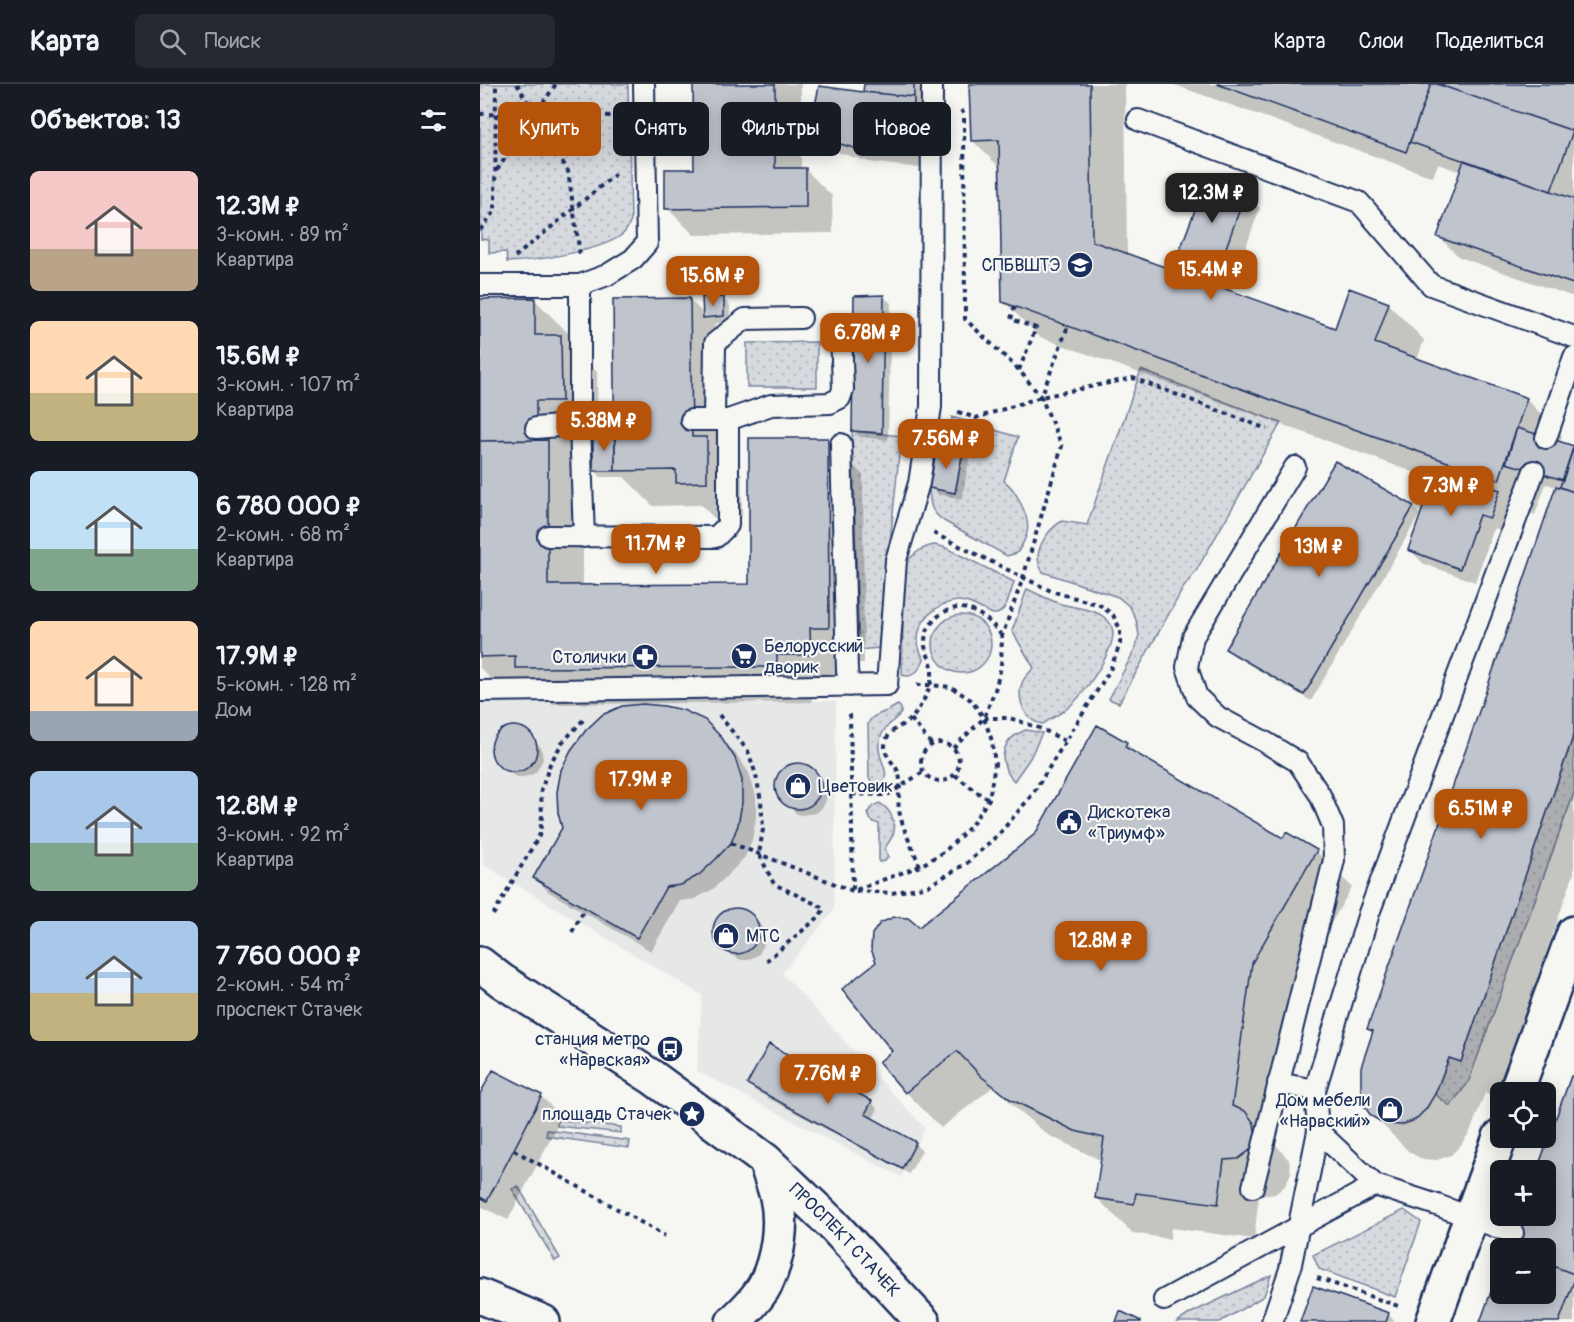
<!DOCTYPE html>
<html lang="ru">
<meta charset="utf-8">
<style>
:root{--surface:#171b24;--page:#242831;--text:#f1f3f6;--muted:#9ea1a6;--line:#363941;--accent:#b45309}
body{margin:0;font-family:Pangolin,sans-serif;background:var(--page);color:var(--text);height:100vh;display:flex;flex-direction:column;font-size:22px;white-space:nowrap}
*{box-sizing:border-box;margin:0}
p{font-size:20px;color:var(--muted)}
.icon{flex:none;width:33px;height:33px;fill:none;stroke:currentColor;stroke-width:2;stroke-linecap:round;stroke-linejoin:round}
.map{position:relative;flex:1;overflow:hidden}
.side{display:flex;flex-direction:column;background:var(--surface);width:480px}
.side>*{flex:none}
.top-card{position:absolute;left:18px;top:18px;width:570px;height:54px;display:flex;gap:12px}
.buttons{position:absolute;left:1010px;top:998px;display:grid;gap:12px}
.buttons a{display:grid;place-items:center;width:66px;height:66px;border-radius:9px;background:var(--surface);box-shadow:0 3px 15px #0003;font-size:30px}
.price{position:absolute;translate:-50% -51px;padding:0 14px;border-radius:12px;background:var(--accent);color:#fff;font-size:20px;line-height:39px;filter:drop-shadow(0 2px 3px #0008)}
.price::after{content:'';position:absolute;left:50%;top:36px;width:18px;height:14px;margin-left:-9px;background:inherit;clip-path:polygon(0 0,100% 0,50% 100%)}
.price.on{background:#222;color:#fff}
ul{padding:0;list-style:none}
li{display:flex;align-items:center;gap:18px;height:150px;padding:0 30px}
li span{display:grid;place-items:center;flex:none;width:168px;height:120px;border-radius:9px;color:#555}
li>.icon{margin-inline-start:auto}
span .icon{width:72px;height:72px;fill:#fffc;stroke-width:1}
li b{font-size:26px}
h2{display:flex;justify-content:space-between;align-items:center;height:72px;padding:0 30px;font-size:26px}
.tag{padding:0 21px;border-radius:9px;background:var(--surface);box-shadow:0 3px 15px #0003;font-size:21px;line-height:54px}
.tag.on{background:var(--accent);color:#fff}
header{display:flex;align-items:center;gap:36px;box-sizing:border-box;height:84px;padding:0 30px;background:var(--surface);border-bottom:2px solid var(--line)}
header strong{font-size:28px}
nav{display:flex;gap:33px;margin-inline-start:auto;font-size:21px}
.search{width:420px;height:54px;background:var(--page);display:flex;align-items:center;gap:15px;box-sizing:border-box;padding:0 21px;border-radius:9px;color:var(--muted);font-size:22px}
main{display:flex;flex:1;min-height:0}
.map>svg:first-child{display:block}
</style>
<header>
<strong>Карта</strong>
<div class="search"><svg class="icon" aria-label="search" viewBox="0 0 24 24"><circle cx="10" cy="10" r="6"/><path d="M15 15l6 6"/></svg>Поиск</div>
<nav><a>Карта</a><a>Слои</a><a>Поделиться</a></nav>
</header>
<main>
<section class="side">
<h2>Объектов: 13<svg class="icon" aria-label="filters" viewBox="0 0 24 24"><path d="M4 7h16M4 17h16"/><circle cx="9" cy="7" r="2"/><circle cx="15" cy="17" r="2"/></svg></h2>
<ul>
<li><span style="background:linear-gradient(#f6c9c9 65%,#b9a48a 0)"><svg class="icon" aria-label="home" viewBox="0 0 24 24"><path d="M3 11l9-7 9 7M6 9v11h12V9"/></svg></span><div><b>12.3M ₽</b><p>3-комн. · 89 m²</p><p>Квартира</p></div></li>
<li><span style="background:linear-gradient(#ffd9b3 60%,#c2b280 0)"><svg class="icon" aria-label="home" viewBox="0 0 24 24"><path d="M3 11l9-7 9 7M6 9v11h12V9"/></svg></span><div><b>15.6M ₽</b><p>3-комн. · 107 m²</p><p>Квартира</p></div></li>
<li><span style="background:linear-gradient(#bfe0f5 65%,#7fa58c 0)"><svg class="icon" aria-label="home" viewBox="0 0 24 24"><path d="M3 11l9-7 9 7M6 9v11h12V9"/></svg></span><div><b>6 780 000 ₽</b><p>2-комн. · 68 m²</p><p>Квартира</p></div></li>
<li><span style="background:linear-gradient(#ffd9b3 75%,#9aa5b1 0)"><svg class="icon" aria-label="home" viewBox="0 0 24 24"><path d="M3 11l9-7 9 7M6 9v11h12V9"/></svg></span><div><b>17.9M ₽</b><p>5-комн. · 128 m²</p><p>Дом</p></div></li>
<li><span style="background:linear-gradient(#a9c7e8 60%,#7fa58c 0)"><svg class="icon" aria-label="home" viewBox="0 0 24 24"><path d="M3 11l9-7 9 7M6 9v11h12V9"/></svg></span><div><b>12.8M ₽</b><p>3-комн. · 92 m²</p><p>Квартира</p></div></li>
<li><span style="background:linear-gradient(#a9c7e8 60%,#c2b280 0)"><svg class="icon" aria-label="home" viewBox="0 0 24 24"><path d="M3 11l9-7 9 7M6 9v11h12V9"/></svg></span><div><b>7 760 000 ₽</b><p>2-комн. · 54 m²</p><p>проспект Стачек</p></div></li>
</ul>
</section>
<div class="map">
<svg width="1094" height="1238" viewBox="0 0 1094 1238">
<defs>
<pattern id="grass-dots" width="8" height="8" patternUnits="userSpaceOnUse" patternTransform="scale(1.5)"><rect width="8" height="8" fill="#d6d9dd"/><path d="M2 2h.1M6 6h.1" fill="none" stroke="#b7bbc0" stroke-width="1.8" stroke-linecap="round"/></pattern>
</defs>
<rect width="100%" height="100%" fill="#f6f6f2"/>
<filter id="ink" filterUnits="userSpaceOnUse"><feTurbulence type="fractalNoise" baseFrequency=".0167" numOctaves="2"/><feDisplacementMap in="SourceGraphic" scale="12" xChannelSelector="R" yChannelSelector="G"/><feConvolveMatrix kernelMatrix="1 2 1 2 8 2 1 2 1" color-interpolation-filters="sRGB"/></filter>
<g filter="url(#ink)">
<path fill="#e6e7e7" d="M0,617H356L354,826L302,889L445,1044L421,1093L217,987L222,911L4,781L0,745Z"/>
<path fill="url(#grass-dots)" stroke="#78849e" stroke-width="1.5" d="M0,0H148L151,137C149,141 147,146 144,149C125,167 53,177 27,178L26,168L9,169V156L1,155Z
M337,258V303H267V259Z
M661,286L801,339L716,487L704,503L639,619L629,615L655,565L659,551L656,536L650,523L638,513L563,488C550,470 566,447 582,437L607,441Z
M472,333L538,353L524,397C532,402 537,411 541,420C551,440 550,450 537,469L527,472L464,437C450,427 450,421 449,404L475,408L483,367L469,364Z
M372,347L421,352L399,564L379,566Z
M454,461L464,463L534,498C531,507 527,528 516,530C509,532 493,516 477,517C457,519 437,536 438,557C438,564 441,570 444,575C440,585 433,595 422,591L424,483C432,470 440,464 454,461Z
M547,505C558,510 569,516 581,520C595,524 613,524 625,534C630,538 633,544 633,550C632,570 605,609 590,622C582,629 572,634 563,640C560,639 556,639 554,637C542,630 537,611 542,599C544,593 550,588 554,584L532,547Z
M453 560a29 29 0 1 1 58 0a29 29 0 1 1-58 0Z
M418,621L421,624V629C413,638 401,645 399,659C396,675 415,690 399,702L393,699L389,694L388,640C392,631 396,632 404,628C409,627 413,623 418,621Z
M546,646L562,649L550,674L534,697C516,678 521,655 546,646Z
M1094,650V709L988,999L970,1022L955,1010L969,974L981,977Z
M399,719C409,724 416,736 414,747C413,753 408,759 405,764L408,773L405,777L399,778V740C392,738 389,736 388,728L393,722Z
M78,1036L141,1043V1049L77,1042Z
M67,1046L150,1057L149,1064L66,1052Z
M38,1102L80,1174L75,1177L32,1105Z
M924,1126L941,1138L915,1213L839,1185L833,1171Z
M791,1191L784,1212L740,1238H697L711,1229Z"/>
<path fill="#0003" d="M215,0H321V85H325L352,112L353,149L214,151L187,124L215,87Z
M386,0H447V85L389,78L345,64L330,50L384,10Z
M491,0H645L647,171L856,246L908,220L944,256L937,276L1047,316L1082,351L1080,359L1094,365V789L1016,1012L1005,1009L991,1046L981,1061L971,1071L957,1076L942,1075L929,1068L893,1031V950L888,945L993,648L1078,403L1066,400L1055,431L1033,423L1024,447L1014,444L995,498L944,480L930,466L955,396L560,253L523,217L521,85L492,56Z
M692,0H1094V213L979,173L958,152L981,88L958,80L953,93Z
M728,96L766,110L780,124L753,199L714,185L700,171Z
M404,213L411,219L408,356L380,353L373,346Z
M54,215L90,251V262L117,288L118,351H134L209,215L224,230L243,215L250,221V238L234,240L245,251L247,375L262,390V433L234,434L221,421L173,422L144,393H121L114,386V352H91V382L103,393V502L271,501L347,355L383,391L384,579H365L366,606H332V618L73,620L61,608H24L0,584V216Z
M482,368L489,375L482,415L458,410L451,403Z
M933,423L940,430L831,617L754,572L747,565Z
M225,638L256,670L269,689L276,712V734L272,756L265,773L249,790L233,805L215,815L200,817L171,867L69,808L55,794Z
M32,643L40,645L47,648L59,661L62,668L63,675L57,687L52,691L39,694L27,688L19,681L12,669V662L19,649Z
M646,659L661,674L804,756L836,767L872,803L807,916L788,1052L809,1076L811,1089L805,1102L795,1110L779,1112L774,1155L691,1144L690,1155L652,1149L617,1114L622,1077L568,1051L540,1028L514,1002L461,1044L426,1008L414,968L439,845L556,751Z
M317,681L324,682L330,685L343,698L346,705L347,712L345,719L341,725L336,729L322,731L317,730L299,712L296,700L298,692L303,687L309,683Z
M255,825L269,830L282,843L285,850V857L279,870L268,876H261L249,870L237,858L235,844L237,837L241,831L247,827Z
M1094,994V1238H1001L1020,1186V1209H1065V1164H1028L1041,1131H1065V1086H1058Z
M269,1000L391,1018L398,1025L392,1036L435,1060L442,1067L429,1090L275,1007Z
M61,1012L82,1033L28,1136L0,1122V1014Z
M908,1230L915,1238H822Z"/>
<path fill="#c0c4cd" stroke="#1b2f5e" stroke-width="1.5" d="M213,0H295V84H326V123L185,125V85H214Z
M384,0H434V13L383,8Z
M489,0H610L612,157L855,244L869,204L909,219L895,259L1047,314L1019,396L800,319L522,218L519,56L491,57Z
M737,0H951L926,68Z
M951,0H957L1093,47L1071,107L930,58Z
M957,0H1094V48L1093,47Z
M339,2L383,8L434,13L433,71L374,64L329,51Z
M984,76L1094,115V196L1093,200L957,153Z
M727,94L766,108L738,186L698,171Z
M404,211L402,349L372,347L374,212Z
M222,213H244V232L223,234Z
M55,214V251H81L82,317H56V356L0,357V215Z
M210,214L212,353H227V398L196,399V386L135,387L133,215Z
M1037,344L1094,362L1083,396L1026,379Z
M135,349V387H113V350Z
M269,354H348L349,544H330L331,571H297V583L35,584V572L0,573V357L68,356V501L269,500Z
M1094,361V408L1080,403Z
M457,362L483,367L475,409L449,404Z
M855,377L934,422L824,611L745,565Z
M957,384L1020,406L1010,434L999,431L980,485L928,466Z
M1076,402L1094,408V650L981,978L969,974L955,1010L946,1025L935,1036L921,1041L905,1040L891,1032L883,1020L881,1005V983L893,947L887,945L992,648Z
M163,620L184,622L203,626L225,636L242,654L255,674L262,696V719L258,741L251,759L235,776L219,791L201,801L186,803L157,854L53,794L82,744L78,729L77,708L81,686L91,666L106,646L122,631L142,622Z
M617,641L647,658L645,663L803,754L806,748L837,766L772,879L752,1022L765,1027L774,1039L776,1053L770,1066L758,1075L744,1076L738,1120L656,1109L654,1120L615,1114L624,1054L595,1047L530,1015L502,993L477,967L425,1009L399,978L412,967L362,905L396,878L391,865L392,850L400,839L414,833L428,834L439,843L555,750Z
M11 665a23 23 0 1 1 46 0a23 23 0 1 1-46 0Z
M295 702a23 23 0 1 1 46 0a23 23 0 1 1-46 0Z
M233 847a23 23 0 1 1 46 0a23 23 0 1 1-46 0Z
M289,960L392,1017L385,1030L436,1058L422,1085L267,1000Z
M13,986L62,1011L7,1117L0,1113V1010Z
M1091,992L1094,993V1190L1065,1179V1164H1028L1040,1131H1065V1086H1057Z
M1065,1179L1094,1190V1197L1079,1238H1000L1020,1183V1209H1065Z
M833,1202L909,1229L906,1238H820Z
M640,1227L661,1237V1238H636Z"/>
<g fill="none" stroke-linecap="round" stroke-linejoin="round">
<defs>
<path id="lane" d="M658,36L879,118L951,201L1094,253
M0,201H100L127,191L153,175L167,159L164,0
M100,201V341L104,453
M234,336L235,259L265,235L321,234
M248,336L291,321L350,319L360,314L363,305L361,246
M56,344L135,337
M1066,354L1094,273
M361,360L367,586L369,602
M68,452L236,453L248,441V336H211
M0,607L407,601L416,476L439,399L451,323L452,0
M798,999L835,1006
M838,1047L895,1101
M773,1103L854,776L853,742L840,711L818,678L785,658L738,633L717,613L707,583L713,553L815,383
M684,1216L895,1101L957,1121L1033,1149
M792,1238L810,1185L838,1047L835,1006L889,829L1054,387"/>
<path id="secondary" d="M1036,1008L1094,849
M953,1238L1020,1053"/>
<g id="primary">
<path id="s1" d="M0,880L22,897L172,993L285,1076L352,1140L443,1238"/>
<path d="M0,1212L63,1238"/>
<path d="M253,1238C265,1227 279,1213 286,1199C298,1174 303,1140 297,1113C294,1101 289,1089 286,1078"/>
</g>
</defs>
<use href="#lane" stroke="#1b2f5e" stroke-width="24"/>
<use href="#secondary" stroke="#1b2f5e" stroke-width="38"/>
<use href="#primary" stroke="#1b2f5e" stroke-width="38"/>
<path stroke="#1b2f5e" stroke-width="4" stroke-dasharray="4.5 4.5" stroke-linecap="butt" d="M37,0L88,87L100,171
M481,26L484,30L485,235L539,286
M0,30L137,32
M17,86L76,0
M0,146L15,127L16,0
M35,173L138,88
M535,222L531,235L556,244L539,286L561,313
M478,328L496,334L561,313L653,294L787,345
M370,630L373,807L412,809L448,802L487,779L520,749L552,711L630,586L640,560V545L633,531L620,521L571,507L453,449
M239,631L268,667L276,691L281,717L283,745L279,770L294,800L344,824L340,832L286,877
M504,634H530L562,645L585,657
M431,635L452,661
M441 678a19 19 0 1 1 38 0a19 19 0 1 1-38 0Z
M473,664L504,634L515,606L521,583L522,552L543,494L582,362L561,313L588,242
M475,691L495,707L509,715
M372,710L402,711L409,710L443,688
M251,759L373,807L440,782L465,767L490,743L509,715L515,680L512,657L504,634L491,616L471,603L450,601H433
M440,782C433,765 422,744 419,726C417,714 422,701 419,690C416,680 404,673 405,662C406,645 423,643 432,634C439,626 446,612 450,602C452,596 453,585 451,579C449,572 444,565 445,558C445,540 463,523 481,524C498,526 512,538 521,551
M13,831L60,750L62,732L61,707L70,680L82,659L105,634
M92,848L105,824
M34,1066L185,1152
M837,1194L921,1223"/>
<use href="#lane" stroke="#f6f6f2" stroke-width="20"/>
<use href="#secondary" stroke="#f6f6f2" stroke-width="33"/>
<use href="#primary" stroke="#f6f6f2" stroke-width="33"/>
</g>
</g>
<defs>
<symbol id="university-disc" viewBox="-11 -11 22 22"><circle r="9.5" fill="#1b2f5e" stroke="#f6f6f2"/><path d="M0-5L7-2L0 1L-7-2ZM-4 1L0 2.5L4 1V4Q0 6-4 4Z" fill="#fff"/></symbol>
<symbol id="supermarket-disc" viewBox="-11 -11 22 22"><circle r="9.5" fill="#1b2f5e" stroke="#f6f6f2"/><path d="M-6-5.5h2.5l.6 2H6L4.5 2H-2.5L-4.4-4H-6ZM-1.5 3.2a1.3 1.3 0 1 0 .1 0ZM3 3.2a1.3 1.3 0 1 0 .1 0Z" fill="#fff"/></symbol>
<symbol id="pharmacy-disc" viewBox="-11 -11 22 22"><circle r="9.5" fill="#1b2f5e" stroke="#f6f6f2"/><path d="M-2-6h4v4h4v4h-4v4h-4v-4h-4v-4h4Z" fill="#fff"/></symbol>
<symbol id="shop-disc" viewBox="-11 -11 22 22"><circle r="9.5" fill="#1b2f5e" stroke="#f6f6f2"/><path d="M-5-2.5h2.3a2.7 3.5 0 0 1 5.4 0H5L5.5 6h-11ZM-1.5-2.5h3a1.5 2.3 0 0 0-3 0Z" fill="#fff"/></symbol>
<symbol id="civic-disc" viewBox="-11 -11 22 22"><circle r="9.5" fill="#1b2f5e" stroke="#f6f6f2"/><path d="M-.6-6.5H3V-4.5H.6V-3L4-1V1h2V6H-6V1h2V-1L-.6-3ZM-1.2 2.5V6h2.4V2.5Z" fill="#fff"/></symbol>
<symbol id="bus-disc" viewBox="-11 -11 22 22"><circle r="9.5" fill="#1b2f5e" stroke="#f6f6f2"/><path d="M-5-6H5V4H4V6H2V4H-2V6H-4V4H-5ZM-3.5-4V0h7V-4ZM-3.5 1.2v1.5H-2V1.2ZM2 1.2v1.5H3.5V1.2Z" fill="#fff"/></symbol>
<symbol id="sight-disc" viewBox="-11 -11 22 22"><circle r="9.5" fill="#1b2f5e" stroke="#f6f6f2"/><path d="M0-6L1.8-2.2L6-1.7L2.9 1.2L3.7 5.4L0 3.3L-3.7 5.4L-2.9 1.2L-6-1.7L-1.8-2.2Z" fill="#fff"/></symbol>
</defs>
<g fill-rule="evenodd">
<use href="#university-disc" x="585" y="166" width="30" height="30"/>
<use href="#supermarket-disc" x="249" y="557" width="30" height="30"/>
<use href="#pharmacy-disc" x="150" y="558" width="30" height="30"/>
<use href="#shop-disc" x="303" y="687" width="30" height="30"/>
<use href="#civic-disc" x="574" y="723" width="30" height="30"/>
<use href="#shop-disc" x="231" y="837" width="30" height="30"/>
<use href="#bus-disc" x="175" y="950" width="30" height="30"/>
<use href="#shop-disc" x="895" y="1011" width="30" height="30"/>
<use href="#sight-disc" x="197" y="1015" width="30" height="30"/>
</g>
<g text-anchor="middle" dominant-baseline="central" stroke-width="4.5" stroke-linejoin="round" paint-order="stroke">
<g font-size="18" fill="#1b2f5e" stroke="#f6f6f2" text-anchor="end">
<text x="580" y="181">СПБВШТЭ</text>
<text x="284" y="562" text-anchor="start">Белорусский<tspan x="284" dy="21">дворик</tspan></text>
<text x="146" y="573">Столички</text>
<text x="338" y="702" text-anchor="start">Цветовик</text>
<text x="608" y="728" text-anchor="start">Дискотека<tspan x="608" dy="21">«Триумф»</tspan></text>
<text x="266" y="852" text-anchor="start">МТС</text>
<text x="170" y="955">станция метро<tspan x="170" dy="21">«Нарвская»</tspan></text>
<text x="890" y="1016">Дом мебели<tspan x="890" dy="21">«Нарвский»</tspan></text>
<text x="192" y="1030">площадь Стачек</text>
</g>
<g font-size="18" fill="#1b2f5e" stroke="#f6f6f2">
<text stroke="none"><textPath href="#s1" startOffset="459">ПРОСПЕКТ СТАЧЕК</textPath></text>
</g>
</g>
</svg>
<div class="buttons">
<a><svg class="icon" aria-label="locate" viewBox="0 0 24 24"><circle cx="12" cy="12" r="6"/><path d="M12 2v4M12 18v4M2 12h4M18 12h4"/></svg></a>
<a>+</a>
<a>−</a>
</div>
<b class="price on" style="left:732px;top:140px">12.3M ₽</b>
<b class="price" style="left:731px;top:217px">15.4M ₽</b>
<b class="price" style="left:233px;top:223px">15.6M ₽</b>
<b class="price" style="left:388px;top:280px">6.78M ₽</b>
<b class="price" style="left:124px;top:368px">5.38M ₽</b>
<b class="price" style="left:466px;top:386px">7.56M ₽</b>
<b class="price" style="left:971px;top:433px">7.3M ₽</b>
<b class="price" style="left:176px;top:491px">11.7M ₽</b>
<b class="price" style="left:839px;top:494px">13M ₽</b>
<b class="price" style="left:161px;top:727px">17.9M ₽</b>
<b class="price" style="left:1001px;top:756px">6.51M ₽</b>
<b class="price" style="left:621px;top:888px">12.8M ₽</b>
<b class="price" style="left:348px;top:1021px">7.76M ₽</b>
<div class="top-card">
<a class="tag on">Купить</a>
<a class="tag">Снять</a>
<a class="tag">Фильтры</a>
<a class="tag">Новое</a>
</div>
</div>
</main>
